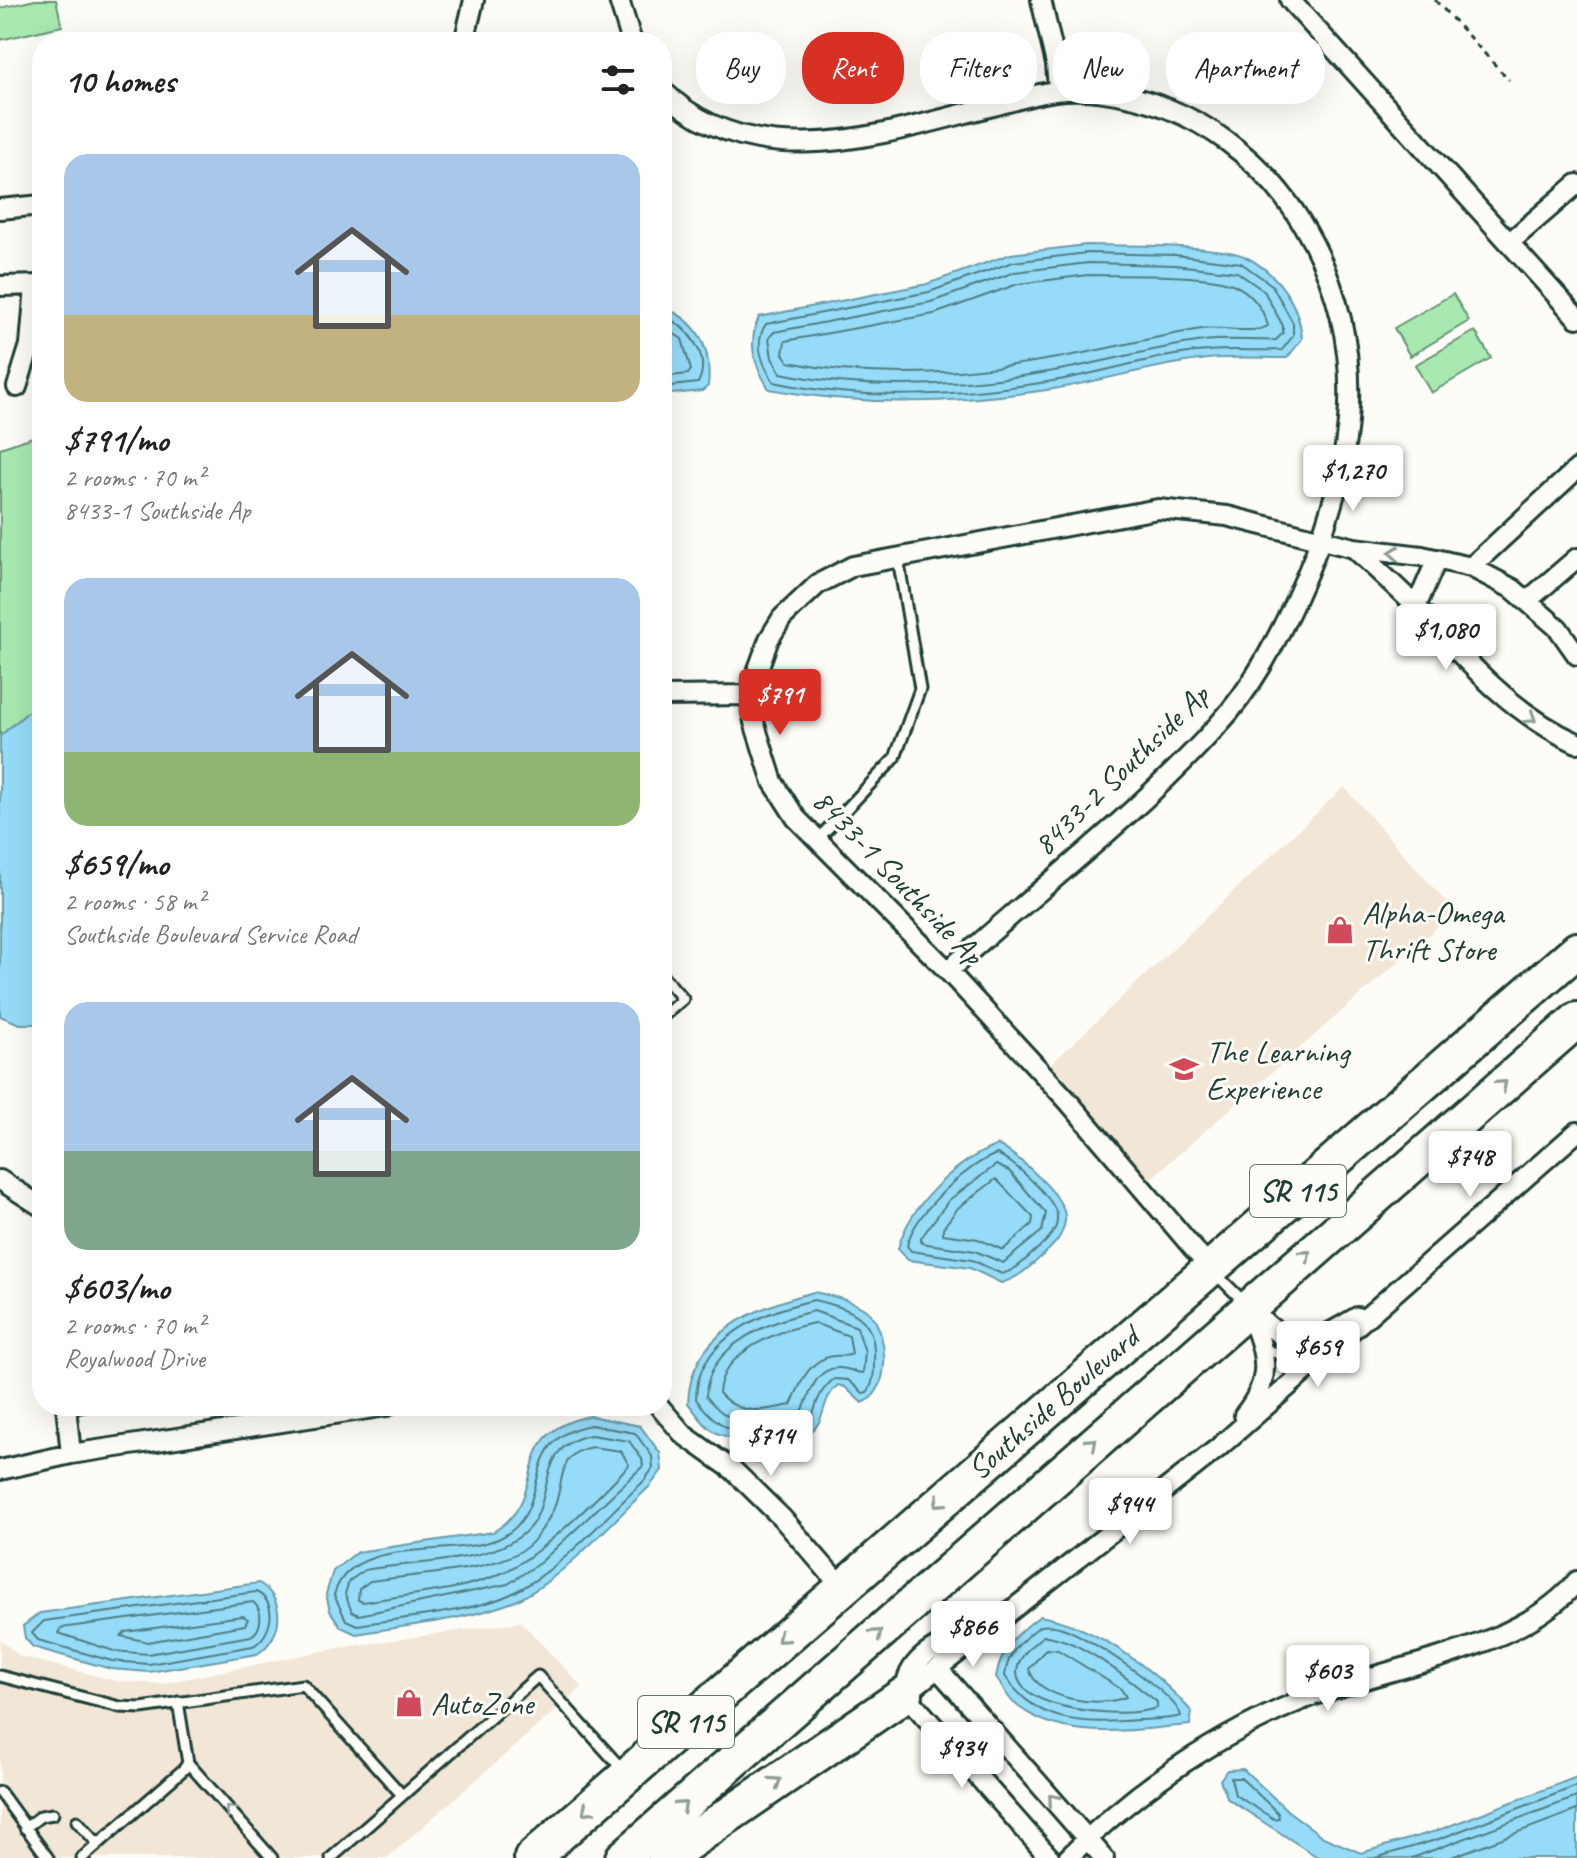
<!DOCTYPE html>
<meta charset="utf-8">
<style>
:root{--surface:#fff;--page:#f6f6f6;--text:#222;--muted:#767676;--accent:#d93025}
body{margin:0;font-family:Caveat,sans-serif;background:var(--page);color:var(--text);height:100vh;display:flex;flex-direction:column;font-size:30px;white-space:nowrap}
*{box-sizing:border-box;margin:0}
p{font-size:26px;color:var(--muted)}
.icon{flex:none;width:44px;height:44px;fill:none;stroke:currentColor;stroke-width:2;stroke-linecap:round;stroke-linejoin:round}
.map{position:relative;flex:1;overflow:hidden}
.drawer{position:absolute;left:32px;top:32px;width:640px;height:1384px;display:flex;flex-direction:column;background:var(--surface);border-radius:32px;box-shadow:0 8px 32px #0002}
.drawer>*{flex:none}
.top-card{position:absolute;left:696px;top:32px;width:760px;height:72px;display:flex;gap:16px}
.price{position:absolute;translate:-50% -68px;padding:0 18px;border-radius:8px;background:#fff;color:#222;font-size:26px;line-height:52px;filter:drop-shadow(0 2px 4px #0008)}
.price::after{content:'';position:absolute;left:50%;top:48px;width:24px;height:18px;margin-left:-12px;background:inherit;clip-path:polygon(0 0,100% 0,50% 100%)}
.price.on{background:var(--accent);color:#fff}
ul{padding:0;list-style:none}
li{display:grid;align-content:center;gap:16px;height:424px;padding:0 32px}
li span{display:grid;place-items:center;height:248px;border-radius:24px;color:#555}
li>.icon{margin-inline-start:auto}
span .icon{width:144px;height:144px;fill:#fffc;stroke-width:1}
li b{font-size:34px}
h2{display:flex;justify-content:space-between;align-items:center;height:96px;padding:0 32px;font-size:34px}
.pill{padding:0 28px;border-radius:32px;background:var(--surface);box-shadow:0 8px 32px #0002;font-size:28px;line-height:72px}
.pill.on{background:var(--accent);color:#fff}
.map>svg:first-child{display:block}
</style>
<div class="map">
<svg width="1577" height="1858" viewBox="0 0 1577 1858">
<rect width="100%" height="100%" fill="#fdfcf7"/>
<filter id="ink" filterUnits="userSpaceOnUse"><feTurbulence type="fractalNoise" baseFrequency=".0125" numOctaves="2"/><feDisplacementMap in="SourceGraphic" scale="16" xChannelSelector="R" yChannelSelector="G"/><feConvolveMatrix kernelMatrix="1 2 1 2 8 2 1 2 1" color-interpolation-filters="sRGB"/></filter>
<g filter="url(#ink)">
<path fill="#f2e6d6" d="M1344,787L1455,912L1147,1182L1047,1068Z
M521,1622L582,1687L387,1858H0V1639L19,1656L116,1681L160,1684L338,1648Z"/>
<path fill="#a8e9b1" stroke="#649372" stroke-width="2" d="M35,0H56L62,26L0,40V8Z
M1453,294L1469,321L1410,356L1394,328Z
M1475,331L1491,358L1431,393L1415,365Z
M42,434V700L0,736V448Z"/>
<path fill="#96dcf8" stroke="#669caa" stroke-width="2" d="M1086,245C1119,246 1221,244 1246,257C1277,273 1300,304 1302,339L1287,358C1261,358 1234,356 1208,359C1156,364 1104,381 1053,389C957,404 864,407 769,389C754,364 747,345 759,317L927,284L1011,254Z
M662,307C698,320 712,348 708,386L702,391L662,395Z
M42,700V1024H20L0,1016V736Z
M998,1145C1017,1155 1069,1198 1065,1221C1063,1237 1053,1246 1042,1256C1028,1268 1019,1278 1001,1283L970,1268L908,1260L898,1249C909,1205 957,1160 998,1145Z
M814,1292C831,1296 859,1301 871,1315C889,1336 891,1393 862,1403L845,1387L838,1385C821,1400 827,1414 815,1428C802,1445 730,1443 713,1431C703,1425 695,1411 688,1403C690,1333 755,1307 814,1292Z
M590,1416L640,1426L660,1453L662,1470L650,1486C615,1519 556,1585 513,1602C464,1621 407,1625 356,1634L341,1627L330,1611L326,1594L333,1571L357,1552L493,1532C554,1496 504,1433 590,1416Z
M259,1583C287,1600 283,1638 257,1654L149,1672L111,1669L33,1647L25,1638L23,1626L40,1613Z
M1040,1616C1095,1626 1155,1669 1192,1712L1190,1725C1132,1729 1062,1744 1014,1703C1007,1697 1002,1685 996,1677C1001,1648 1017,1633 1040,1616Z
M1243,1769L1288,1811L1323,1837L1361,1853L1436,1831L1577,1777V1858H1319L1228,1799L1220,1780L1227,1770Z"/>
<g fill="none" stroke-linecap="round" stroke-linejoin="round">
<path stroke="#4f7d82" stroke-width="2" d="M1087,253L1175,255L1241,263L1272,285L1293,323V336L1282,350C1257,351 1233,349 1209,351C1157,354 1104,373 1053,381C961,396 866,402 774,382C762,364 753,343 766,324L929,292L1013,262Z
M1088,263L1175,265L1237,272L1264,291L1283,326V333L1276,340C1252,341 1227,338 1203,341C1153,348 1104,362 1054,371C965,386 869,392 781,373L772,358L769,338L774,332L931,302L1015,272Z
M1088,275C1123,276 1201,273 1232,284C1250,291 1263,308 1268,326C1252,335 1221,326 1202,329C1151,337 1102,351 1051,359C966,374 874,380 789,362L783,354L785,341L934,314L1018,284Z
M662,316C687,325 712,355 698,383L662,387
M662,326L682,339L691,370L688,374L662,377
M997,1154C1012,1160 1057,1200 1057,1217C1058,1233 1044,1243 1033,1253C1023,1262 1016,1270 1002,1274L972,1260L911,1251L907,1246C913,1215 967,1164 997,1154Z
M996,1165L1009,1171L1046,1213L1042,1231L1003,1263L975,1251L921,1243V1238L949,1200Z
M996,1179L1033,1217L1032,1224L1003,1250L978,1239L943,1234V1228L958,1208Z
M814,1300C851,1309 877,1316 874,1361C874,1372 874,1382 868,1392L863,1393L848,1380L834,1379C811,1397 819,1416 803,1427C753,1428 733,1448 696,1399C696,1339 764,1311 814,1300Z
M814,1311L857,1327L865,1352L863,1373C855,1373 847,1367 838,1368C811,1369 810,1401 799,1417C758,1419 736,1435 706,1396C707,1344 773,1320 814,1311Z
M814,1323L849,1336L852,1354C846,1357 842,1355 833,1356C807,1360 800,1385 791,1405C763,1411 739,1416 719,1393C721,1351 780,1330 814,1323Z
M591,1425L635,1433L652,1456L653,1468L644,1481C604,1518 563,1568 513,1593C476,1612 400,1618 357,1625L346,1620L334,1595C350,1534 451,1559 498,1539C558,1512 513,1438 591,1425Z
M591,1435L629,1441L642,1459L643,1466L541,1562L508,1584L359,1615L352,1612L345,1594L349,1581L365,1570C409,1562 484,1563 519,1537C561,1508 529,1446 591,1435Z
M592,1447L621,1451L629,1465C602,1494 538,1558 502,1573C461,1592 407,1594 363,1602L358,1600L359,1589L370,1581C411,1574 508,1573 534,1540C541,1531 549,1519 554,1508C565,1482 556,1453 592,1447Z
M256,1592C279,1602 272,1636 253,1646L149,1664L112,1661L38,1640L32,1633L44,1621Z
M253,1602C263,1610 263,1629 251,1636L148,1654L114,1651L58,1633L61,1628Z
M243,1616L248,1619L245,1625L148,1642L121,1636L125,1632Z
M1040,1626C1048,1625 1058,1626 1065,1629C1088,1637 1176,1694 1181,1716C1168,1720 1152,1719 1138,1720C1085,1724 1037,1725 1005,1676C1007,1652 1023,1639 1040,1626Z
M1043,1636C1077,1636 1130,1681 1157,1702V1708C1112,1723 956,1703 1043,1636Z
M1046,1649L1058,1650L1121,1689L1126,1697C1100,1708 1038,1700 1029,1669Z
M1231,1778H1241L1278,1813L1279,1818L1274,1819L1235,1795Z
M1375,1858L1439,1839L1577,1786
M1412,1858L1577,1797
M1449,1858L1577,1810"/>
<defs>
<path id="lane" d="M817,840L895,758L920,689L898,558
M662,975L683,999L662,1017
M1215,1273L1244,1302
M1261,1348L1297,1360H1315
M66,1410L86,1406
M0,1676L120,1707L141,1708L303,1685L402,1795
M188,1763L272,1858
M0,1792L48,1858
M77,1821L98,1844
M25,1828L41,1816L53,1814
M82,1858L184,1769L188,1763L178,1702
M331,1858L538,1676L622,1769"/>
<path id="street" d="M619,0L632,42
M1041,0L1056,64L1058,88
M1290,0L1577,318
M464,42L474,0
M662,90C754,180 885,133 993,106C1037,95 1058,85 1104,92C1196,104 1271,162 1313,243C1375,364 1350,483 1295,601C1274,646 1252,688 1218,725C1137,815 1037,890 948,971
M0,209L42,205
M1510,242L1577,184
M0,286L42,285
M17,387L30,345L35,286
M1354,548C1378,571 1403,592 1426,617C1472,667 1513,714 1577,743
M1471,567L1577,469
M1527,601L1577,558
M1416,607L1437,559
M662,696L750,695
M0,1180L42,1207
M1210,1268L1067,1100L948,971L796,818L773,782L754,722L750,695L754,680L769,639L782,618L818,584L853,566L1158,509L1227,516L1354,548L1422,556L1471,567L1513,589L1558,628L1577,655
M1247,1306C1295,1352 1300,1351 1357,1317
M66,1406L71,1454
M659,1406L684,1435L733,1470L782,1518L841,1586
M1244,1415C1274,1378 1266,1355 1250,1313
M0,1470L71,1454L387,1406
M939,1670L1104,1858
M905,1694L1218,1448L1577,1132
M905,1694L1050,1858
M905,1694C905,1653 949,1642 980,1626
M1068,1858C1134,1791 1211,1739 1297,1702C1381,1666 1519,1653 1577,1581"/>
<path id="highway" d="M532,1858L1577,950
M623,1858L1577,1020
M666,1858L905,1694"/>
</defs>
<use href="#lane" stroke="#1f3d34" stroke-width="15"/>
<use href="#street" stroke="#1f3d34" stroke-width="24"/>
<use href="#highway" stroke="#1f3d34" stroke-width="40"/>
<path stroke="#1f3d34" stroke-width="3" stroke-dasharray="6 6" stroke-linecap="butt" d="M1435,0L1509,80"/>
<use href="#lane" stroke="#fdfcf7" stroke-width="9"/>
<use href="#street" stroke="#fdfcf7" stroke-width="18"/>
<use href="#highway" stroke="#fdfcf7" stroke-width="34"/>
</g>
<defs><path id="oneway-chevron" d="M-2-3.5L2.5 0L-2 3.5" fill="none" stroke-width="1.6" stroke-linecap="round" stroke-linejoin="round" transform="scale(2)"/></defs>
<g stroke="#8e9c96">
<use href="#oneway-chevron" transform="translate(1394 553) rotate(-174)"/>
<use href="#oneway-chevron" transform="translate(1531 718) rotate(33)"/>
<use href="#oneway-chevron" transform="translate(1502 1085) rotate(-41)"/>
<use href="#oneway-chevron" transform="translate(1306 1255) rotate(-41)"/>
<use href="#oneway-chevron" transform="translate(1092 1443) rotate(-41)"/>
<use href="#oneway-chevron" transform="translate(939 1502) rotate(139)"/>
<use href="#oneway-chevron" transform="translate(877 1634) rotate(-41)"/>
<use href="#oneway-chevron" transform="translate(782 1638) rotate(139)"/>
<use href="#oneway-chevron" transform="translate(776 1782) rotate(-34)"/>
<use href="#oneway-chevron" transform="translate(1053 1799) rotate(-131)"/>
<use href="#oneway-chevron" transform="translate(682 1806) rotate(-41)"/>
<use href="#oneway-chevron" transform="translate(230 1810) rotate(-132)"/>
<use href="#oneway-chevron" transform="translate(587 1810) rotate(139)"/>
</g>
</g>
<defs>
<symbol id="shop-bare" viewBox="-9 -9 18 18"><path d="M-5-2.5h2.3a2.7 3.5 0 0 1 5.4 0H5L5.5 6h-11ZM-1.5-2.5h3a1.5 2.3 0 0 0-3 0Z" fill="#d1495b" stroke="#fdfcf7" stroke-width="2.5" paint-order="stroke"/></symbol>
<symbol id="school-bare" viewBox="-9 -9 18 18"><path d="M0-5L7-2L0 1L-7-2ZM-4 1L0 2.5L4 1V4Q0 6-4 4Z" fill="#d1495b" stroke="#fdfcf7" stroke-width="2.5" paint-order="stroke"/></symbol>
</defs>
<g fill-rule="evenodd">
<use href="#shop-bare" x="1320" y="910" width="40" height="40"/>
<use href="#school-bare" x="1164" y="1049" width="40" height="40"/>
<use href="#shop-bare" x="389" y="1683" width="40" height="40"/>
</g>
<g text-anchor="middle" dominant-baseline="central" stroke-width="6" stroke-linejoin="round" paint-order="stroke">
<g fill="#fdfcf7" stroke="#62766e" stroke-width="2">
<rect x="1250" y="1165" width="96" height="52" rx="6"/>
<rect x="638" y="1696" width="96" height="52" rx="6"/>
</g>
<g font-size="30" font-weight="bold" fill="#1f3d34">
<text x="1298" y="1191">SR 115</text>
<text x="686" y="1722">SR 115</text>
</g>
<g font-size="32" fill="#1f3d34" stroke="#fdfcf7">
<text transform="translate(1121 770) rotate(-44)">8433-2 Southside Ap</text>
<text transform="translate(898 877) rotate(46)">8433-1 Southside Ap</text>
<text transform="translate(1053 1403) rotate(-41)">Southside Boulevard</text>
</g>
<g font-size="32" fill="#1f3d34" stroke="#fdfcf7" text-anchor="start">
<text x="1362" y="912">Alpha-Omega<tspan x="1362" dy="37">Thrift Store</tspan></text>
<text x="1206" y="1051">The Learning<tspan x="1206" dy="37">Experience</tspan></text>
<text x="431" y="1703">AutoZone</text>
</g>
</g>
</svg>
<b class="price" style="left:1353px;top:513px">$1,270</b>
<b class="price" style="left:1446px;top:672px">$1,080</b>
<b class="price on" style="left:780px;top:737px">$791</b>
<b class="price" style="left:1470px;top:1199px">$748</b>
<b class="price" style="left:1318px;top:1389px">$659</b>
<b class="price" style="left:771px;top:1478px">$714</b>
<b class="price" style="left:1130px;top:1546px">$944</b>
<b class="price" style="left:973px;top:1669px">$866</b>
<b class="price" style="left:1328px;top:1713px">$603</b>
<b class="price" style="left:962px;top:1790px">$934</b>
<div class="top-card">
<a class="pill">Buy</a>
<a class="pill on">Rent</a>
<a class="pill">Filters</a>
<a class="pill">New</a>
<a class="pill">Apartment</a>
</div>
<section class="drawer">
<h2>10 homes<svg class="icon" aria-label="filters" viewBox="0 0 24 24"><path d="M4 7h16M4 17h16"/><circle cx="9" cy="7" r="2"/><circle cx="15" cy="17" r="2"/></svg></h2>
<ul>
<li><span style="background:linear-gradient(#a9c7e8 65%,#c2b280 0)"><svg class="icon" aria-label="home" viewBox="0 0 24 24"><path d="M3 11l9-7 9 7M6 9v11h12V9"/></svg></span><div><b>$791/mo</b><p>2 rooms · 70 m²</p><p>8433-1 Southside Ap</p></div></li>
<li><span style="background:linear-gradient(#a9c7e8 70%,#8fb573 0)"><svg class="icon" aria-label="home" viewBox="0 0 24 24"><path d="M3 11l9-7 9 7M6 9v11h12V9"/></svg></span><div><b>$659/mo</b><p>2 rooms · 58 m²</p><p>Southside Boulevard Service Road</p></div></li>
<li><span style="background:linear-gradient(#a9c7e8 60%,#7fa58c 0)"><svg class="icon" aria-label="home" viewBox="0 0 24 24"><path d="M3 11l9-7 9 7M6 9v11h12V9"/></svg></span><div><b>$603/mo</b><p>2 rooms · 70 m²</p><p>Royalwood Drive</p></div></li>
</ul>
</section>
</div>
